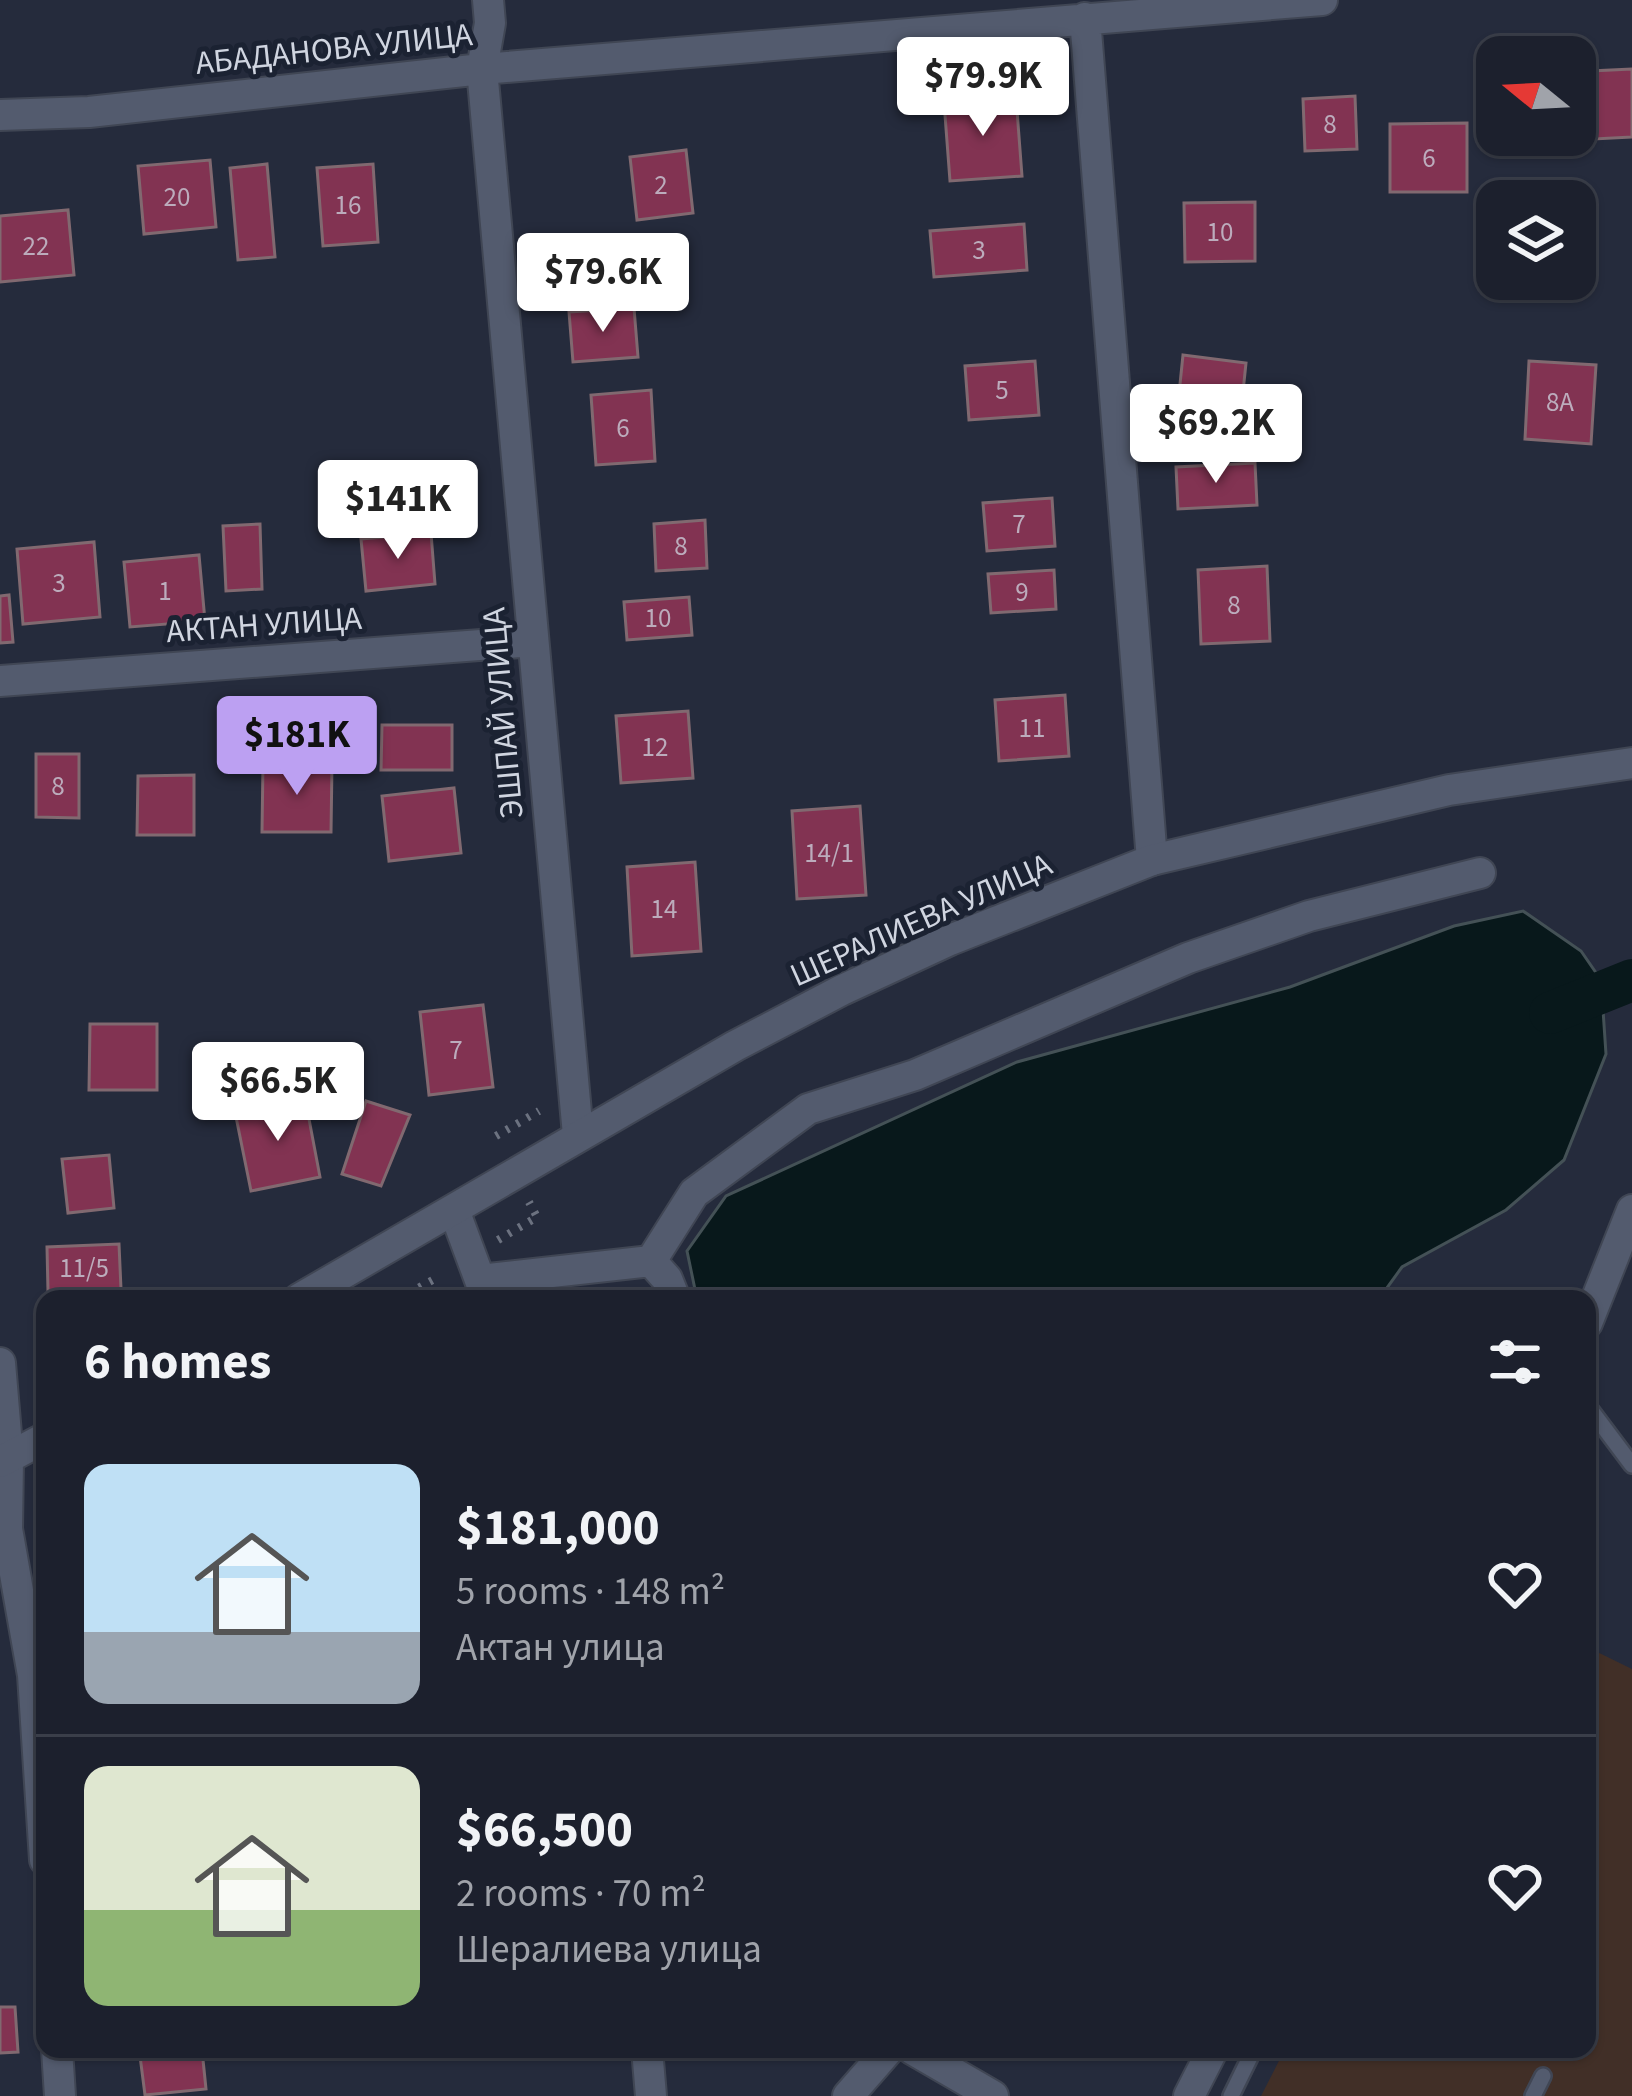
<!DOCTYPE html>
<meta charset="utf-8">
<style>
:root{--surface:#1c202d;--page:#252835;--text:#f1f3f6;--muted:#a0a3aa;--line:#3a3e49;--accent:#bca0f2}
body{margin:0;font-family:"Source Sans 3",sans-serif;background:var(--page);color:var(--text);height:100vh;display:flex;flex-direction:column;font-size:45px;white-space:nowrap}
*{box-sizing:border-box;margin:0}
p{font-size:39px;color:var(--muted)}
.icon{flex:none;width:66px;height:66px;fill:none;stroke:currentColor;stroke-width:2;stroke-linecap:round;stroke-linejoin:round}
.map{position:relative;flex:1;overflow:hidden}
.sheet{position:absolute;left:36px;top:1290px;width:1560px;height:768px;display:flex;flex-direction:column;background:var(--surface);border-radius:24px;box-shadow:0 3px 9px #0004,0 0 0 3px var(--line)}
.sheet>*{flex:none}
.needle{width:78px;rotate:288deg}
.tools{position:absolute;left:1476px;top:36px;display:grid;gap:24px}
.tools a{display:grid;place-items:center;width:120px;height:120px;border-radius:24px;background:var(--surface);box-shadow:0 3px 9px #0004,0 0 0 3px var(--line);font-size:60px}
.price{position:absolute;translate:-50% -102px;padding:0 27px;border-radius:12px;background:#fff;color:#222;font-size:39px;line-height:78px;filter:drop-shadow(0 3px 6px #0008)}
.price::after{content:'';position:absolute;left:50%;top:72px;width:36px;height:27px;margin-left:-18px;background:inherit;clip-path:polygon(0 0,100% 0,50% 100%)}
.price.active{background:var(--accent);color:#111}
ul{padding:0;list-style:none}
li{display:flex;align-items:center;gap:36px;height:300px;padding:0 48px}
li+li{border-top:3px solid var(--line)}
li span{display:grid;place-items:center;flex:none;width:336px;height:240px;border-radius:24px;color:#555}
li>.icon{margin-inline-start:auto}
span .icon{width:144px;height:144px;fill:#fffc;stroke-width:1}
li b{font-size:51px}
h2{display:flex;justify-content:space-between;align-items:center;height:144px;padding:0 48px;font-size:51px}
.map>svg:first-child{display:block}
</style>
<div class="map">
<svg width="1632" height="2096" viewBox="0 0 1632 2096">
<rect width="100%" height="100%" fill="#252b3c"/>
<path fill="#412f27" d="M1587,1647L1632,1669V2096H1261L1285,2049H1587Z"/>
<path fill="#08181b" stroke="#445156" stroke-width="3" d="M1523,911L1581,951L1601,980L1606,1054L1564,1160L1506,1210L1402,1267L1379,1299H697L687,1251L726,1196L1017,1062L1290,987L1454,926Z"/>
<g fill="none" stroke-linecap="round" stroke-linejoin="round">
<path stroke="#08181b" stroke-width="42" d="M1550,1013L1632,980"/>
</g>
<path fill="#823352" stroke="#816970" stroke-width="3" d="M1632,69V137L1594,139L1591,71Z
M1355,96L1357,149L1305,151L1303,99Z
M1016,97L1022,176L950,181L944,102Z
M1467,123V192H1390V124Z
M686,150L693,213L637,220L630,157Z
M210,160L216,227L144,234L138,166Z
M267,164L275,257L238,260L230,168Z
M373,164L378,242L323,246L317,168Z
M1255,202V261L1185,262L1184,203Z
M68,210L74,275L0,282V216Z
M1024,224L1027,270L934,277L930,231Z
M634,308L638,357L573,362L569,312Z
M1183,355L1246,363L1239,430L1176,423Z
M1035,361L1039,415L969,420L965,366Z
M1529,361L1596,365L1591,444L1525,439Z
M651,390L655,461L596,465L591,395Z
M1255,463L1257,505L1178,509L1176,467Z
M1052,498L1055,546L987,551L983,503Z
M705,520L707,568L656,571L654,524Z
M260,524L262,589L226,591L223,526Z
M431,533L435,584L366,591L361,539Z
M94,542L100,617L23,624L17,549Z
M199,555L205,621L130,627L124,562Z
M1267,566L1270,641L1201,644L1198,570Z
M1054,570L1056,609L991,613L988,574Z
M9,595L13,642L0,643V596Z
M689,597L692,635L627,640L624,602Z
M1065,695L1069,756L999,761L995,700Z
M688,711L693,778L621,783L616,716Z
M382,725H452V770H381Z
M36,754H79V818L36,817Z
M263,764H332L331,832H262Z
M194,775V835H137L138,776Z
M454,788L461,853L389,861L382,796Z
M860,806L866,895L797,899L792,811Z
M695,862L701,951L632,956L627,867Z
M483,1005L493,1087L429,1095L420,1012Z
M90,1024H157V1090H89Z
M305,1098L320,1177L251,1191L235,1112Z
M366,1101L410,1115L381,1186L342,1174Z
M109,1155L114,1208L68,1213L62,1159Z
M119,1244L121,1289L48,1291L47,1247Z
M0,2007H15L18,2052L0,2053Z
M202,2050L206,2089L145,2095L140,2056Z"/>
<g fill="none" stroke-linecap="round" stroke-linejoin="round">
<defs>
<path id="service" d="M1587,1405L1632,1465
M1231,2096L1254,2049
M1533,2096L1543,2076"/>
<path id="minor" d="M488,0L490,23L482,69L578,1135
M1085,18L1152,860
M0,115L89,112L482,69L1322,0
M0,681L533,641
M454,1210L487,1299
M651,1261L667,1279L675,1299
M480,1280L651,1261L694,1193L808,1109L915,1075L1188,958L1309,916L1480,873
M0,1363L8,1458L7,1529L33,1675L45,1860
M57,2049L60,2096
M647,2049L651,2096
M912,2049L993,2096
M848,2096L889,2049"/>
<path id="tertiary" d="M299,1299L735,1046L842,990L950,940L1152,860L1449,790L1632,763
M1587,1323L1632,1210
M0,1462L45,1438
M1189,2096L1213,2049"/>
</defs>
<use href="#service" stroke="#404654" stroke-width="20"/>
<use href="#minor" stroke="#404654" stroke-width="34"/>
<use href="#tertiary" stroke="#404654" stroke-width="34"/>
<path stroke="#6c7280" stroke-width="8" stroke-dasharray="3 9" stroke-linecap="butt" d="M496,1136L539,1111
M498,1240L537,1217L529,1202
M398,1299L440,1276"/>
<use href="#service" stroke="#535b6e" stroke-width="15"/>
<use href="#minor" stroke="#535b6e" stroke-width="30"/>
<use href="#tertiary" stroke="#535b6e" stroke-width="30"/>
</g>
<g text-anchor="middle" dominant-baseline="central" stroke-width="10" stroke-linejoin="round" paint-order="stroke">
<g font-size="27" fill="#bcacbc">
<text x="1330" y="124">8</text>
<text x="1429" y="158">6</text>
<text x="661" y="185">2</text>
<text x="177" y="197">20</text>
<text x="348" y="205">16</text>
<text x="1220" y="232">10</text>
<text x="36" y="246">22</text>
<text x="979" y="250">3</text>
<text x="1002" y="390">5</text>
<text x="1560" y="402">8А</text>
<text x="623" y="428">6</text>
<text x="1019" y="524">7</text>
<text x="681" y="546">8</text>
<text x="59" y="583">3</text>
<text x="165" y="591">1</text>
<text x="1022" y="592">9</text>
<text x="1234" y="605">8</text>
<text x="658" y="618">10</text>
<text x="1032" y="728">11</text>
<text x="655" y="747">12</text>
<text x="58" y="786">8</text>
<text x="829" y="853">14/1</text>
<text x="664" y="909">14</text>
<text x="456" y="1050">7</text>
<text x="84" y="1268">11/5</text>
</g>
<g font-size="33" fill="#d0d5e0" stroke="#1b2232">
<text transform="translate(334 49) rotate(-6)">АБАДАНОВА УЛИЦА</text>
<text transform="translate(264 625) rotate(-4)">АКТАН УЛИЦА</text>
<text transform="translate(503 713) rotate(-95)">ЭШПАЙ УЛИЦА</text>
<text transform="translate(921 920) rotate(-24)">ШЕРАЛИЕВА УЛИЦА</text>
</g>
</g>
</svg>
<div class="tools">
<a><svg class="needle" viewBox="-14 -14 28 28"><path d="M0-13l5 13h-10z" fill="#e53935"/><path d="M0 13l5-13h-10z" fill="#a0a3aa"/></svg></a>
<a><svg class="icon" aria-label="layers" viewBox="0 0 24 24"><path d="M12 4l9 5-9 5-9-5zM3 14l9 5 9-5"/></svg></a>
</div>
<b class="price" style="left:983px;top:139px">$79.9K</b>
<b class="price" style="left:603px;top:335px">$79.6K</b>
<b class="price" style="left:1216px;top:486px">$69.2K</b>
<b class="price" style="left:398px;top:562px">$141K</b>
<b class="price active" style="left:297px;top:798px">$181K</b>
<b class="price" style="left:278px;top:1144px">$66.5K</b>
<section class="sheet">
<h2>6 homes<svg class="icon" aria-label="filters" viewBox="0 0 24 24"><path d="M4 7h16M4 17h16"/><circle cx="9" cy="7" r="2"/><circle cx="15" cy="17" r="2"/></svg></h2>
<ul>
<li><span style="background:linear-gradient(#bfe0f5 70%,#9aa5b1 0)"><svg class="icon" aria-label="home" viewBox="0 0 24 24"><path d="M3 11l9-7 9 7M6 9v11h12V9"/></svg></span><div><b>$181,000</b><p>5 rooms · 148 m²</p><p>Актан улица</p></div><svg class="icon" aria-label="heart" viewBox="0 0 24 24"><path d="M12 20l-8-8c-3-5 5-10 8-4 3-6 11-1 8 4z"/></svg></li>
<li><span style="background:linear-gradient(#dfe7d0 60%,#8fb573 0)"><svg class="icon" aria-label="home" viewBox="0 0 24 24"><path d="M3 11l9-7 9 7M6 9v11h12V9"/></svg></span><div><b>$66,500</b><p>2 rooms · 70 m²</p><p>Шералиева улица</p></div><svg class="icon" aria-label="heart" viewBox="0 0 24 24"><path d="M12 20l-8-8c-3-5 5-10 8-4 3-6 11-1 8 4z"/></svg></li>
</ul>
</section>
</div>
